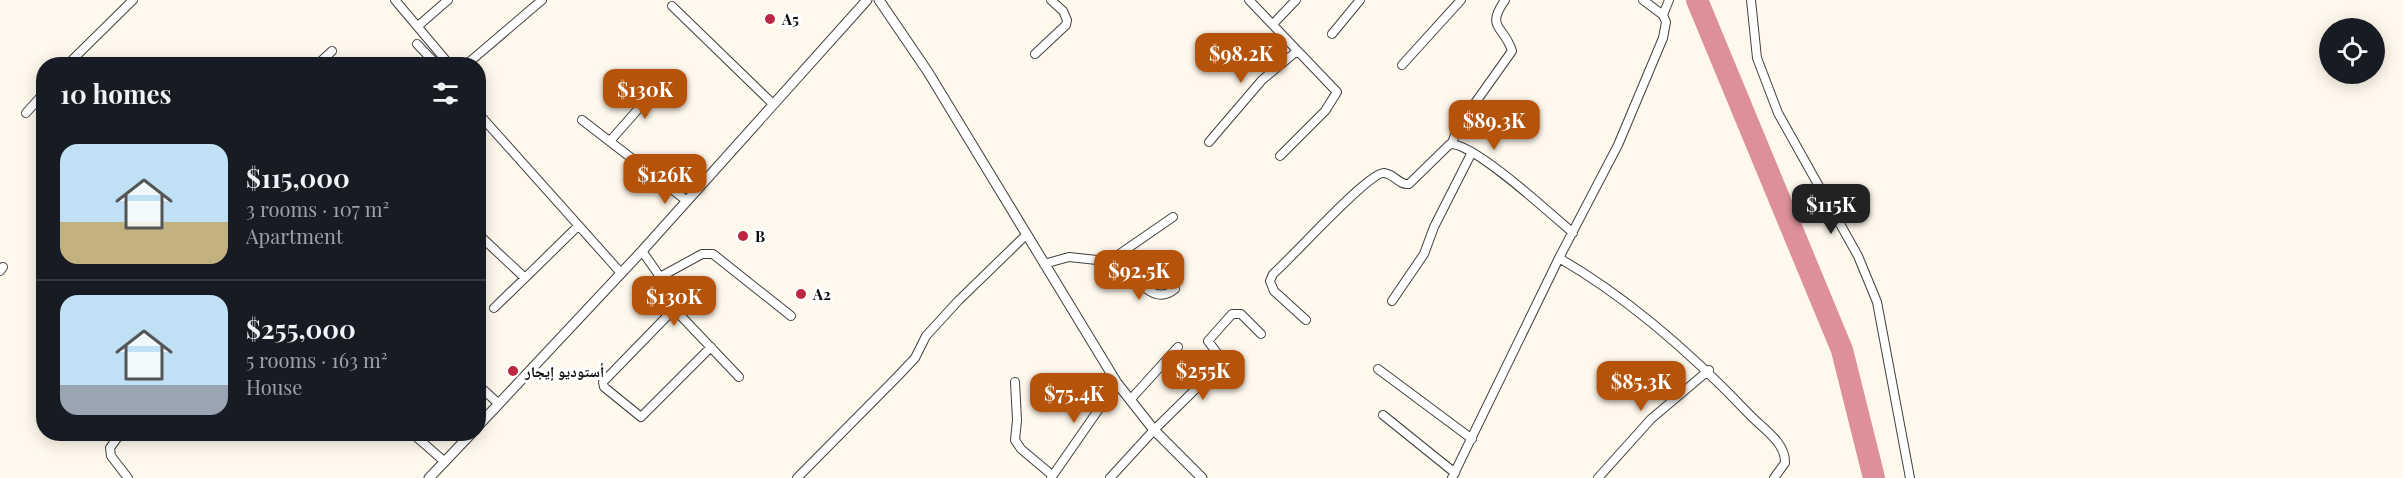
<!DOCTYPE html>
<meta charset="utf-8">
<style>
:root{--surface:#171b24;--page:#20242c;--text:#f1f3f6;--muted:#9ea1a6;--line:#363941;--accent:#b45309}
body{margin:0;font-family:"Playfair Display","Noto Naskh Arabic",serif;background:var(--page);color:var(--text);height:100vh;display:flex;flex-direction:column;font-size:22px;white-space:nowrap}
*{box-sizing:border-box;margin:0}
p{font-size:20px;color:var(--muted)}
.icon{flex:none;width:33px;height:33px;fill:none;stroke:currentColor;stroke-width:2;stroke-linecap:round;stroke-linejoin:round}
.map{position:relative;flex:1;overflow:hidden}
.panel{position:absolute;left:36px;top:57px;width:450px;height:384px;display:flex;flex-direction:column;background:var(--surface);border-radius:24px;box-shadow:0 3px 15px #0003}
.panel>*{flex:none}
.buttons{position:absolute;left:2319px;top:18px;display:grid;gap:12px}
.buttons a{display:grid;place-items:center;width:66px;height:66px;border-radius:50%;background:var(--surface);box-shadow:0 3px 15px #0003;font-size:30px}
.price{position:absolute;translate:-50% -51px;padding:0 14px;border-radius:12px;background:var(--accent);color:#fff;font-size:20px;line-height:39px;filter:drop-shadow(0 2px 3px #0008)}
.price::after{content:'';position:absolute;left:50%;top:36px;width:18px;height:14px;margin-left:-9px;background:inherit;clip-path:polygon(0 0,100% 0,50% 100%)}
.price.selected{background:#222;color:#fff}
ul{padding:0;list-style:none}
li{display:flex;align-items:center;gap:18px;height:150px;padding:0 24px}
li+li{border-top:2px solid var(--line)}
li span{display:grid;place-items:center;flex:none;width:168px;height:120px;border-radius:18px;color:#555}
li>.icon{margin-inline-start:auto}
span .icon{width:72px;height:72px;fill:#fffc;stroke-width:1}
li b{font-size:26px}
h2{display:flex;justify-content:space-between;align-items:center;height:72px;padding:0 24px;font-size:26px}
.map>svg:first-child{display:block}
</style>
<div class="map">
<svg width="2403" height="478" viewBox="0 0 2403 478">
<rect width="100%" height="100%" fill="#fff9ed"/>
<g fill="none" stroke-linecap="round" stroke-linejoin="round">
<path stroke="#dd9097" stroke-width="22" d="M1697,0L1842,350L1874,478"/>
<defs>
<path id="minor" d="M395,0L449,64
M1249,0L1337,92L1325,111L1280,156
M1751,0L1757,58L1778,113L1858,256L1877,302L1910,478
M672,6L773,104
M1663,15L1669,0
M1274,23L1296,0
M418,26L448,0
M1332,34L1360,0
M417,44L436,64
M1035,54L1066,25L1067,20L1063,11L1051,0
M68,64L133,0
M318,64L332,51
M467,64L542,0
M1402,65L1461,0
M26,113L44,93
M478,113L621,273
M582,120L687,201
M610,141L662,82
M1209,142L1262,80L1297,51
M1452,143L1458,127L1512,51C1504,25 1485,29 1505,0
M478,234L525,278L578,226
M642,251L672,294L680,315L739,377
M1118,255C1131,271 1151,309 1175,289
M1559,258C1630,299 1692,354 1749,414C1762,428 1786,442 1785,463L1774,478
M1044,264L1069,257L1097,260L1118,255L1173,217
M0,271L3,267
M660,277L702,254H713L791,316
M1392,301L1424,254L1434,227L1472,152
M494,308L525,278
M675,308L603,382L604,387L641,417L711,347
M1306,320L1274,291L1270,281L1273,274C1290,260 1368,172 1384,173C1395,174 1398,185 1409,184L1450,144C1473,142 1552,215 1573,233
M1378,369L1472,439
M1015,382L1017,420L1015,440L1021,449L1052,475
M478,385L499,404
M1130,400L1178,347
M1383,415L1455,473
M120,434L110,448L111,456L128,478
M413,434L445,462
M797,478L898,376L915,358L926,336L958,301L1026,235
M1051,478L1117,383
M1110,478L1154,430L1220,365V357L1208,341L1232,314H1241L1261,334
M1452,478L1559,258L1618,145L1663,38L1666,22L1663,15L1643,0
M1598,478L1651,419L1709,370"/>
<path id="tertiary" d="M879,0L928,72L1117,383L1154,430L1202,478
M478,426L642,251L867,0
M429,478L471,434"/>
</defs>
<use href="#minor" stroke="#404040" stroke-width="10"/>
<use href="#tertiary" stroke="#404040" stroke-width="11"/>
<use href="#minor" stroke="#fff" stroke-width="8"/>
<use href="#tertiary" stroke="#fff" stroke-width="9"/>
</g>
<g fill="#bb2741" stroke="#fff" stroke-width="2">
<circle cx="770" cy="19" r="6"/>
<circle cx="743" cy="236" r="6"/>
<circle cx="801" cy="294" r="6"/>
<circle cx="513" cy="371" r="6"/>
</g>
<g text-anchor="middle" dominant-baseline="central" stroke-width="6" stroke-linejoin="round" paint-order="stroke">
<g font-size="15" font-weight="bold" fill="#0d0d0d" stroke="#fff" text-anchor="start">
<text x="782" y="19">A5</text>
<text x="755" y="236">B</text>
<text x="813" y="294">A2</text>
<text x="525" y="371">أستوديو إيجار</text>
</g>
</g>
</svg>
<div class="buttons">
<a><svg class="icon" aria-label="locate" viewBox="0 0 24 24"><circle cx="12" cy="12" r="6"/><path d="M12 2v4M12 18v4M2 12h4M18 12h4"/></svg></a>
</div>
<b class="price" style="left:1241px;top:84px">$98.2K</b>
<b class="price" style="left:645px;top:120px">$130K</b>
<b class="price" style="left:1494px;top:151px">$89.3K</b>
<b class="price" style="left:665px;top:205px">$126K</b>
<b class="price selected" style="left:1831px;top:235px">$115K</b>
<b class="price" style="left:1139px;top:301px">$92.5K</b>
<b class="price" style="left:674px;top:327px">$130K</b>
<b class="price" style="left:1203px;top:401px">$255K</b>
<b class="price" style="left:1641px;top:412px">$85.3K</b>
<b class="price" style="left:1074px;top:424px">$75.4K</b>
<section class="panel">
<h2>10 homes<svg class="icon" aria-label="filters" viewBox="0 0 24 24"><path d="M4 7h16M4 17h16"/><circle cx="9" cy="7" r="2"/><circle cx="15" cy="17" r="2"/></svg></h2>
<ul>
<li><span style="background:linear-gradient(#bfe0f5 65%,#c2b280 0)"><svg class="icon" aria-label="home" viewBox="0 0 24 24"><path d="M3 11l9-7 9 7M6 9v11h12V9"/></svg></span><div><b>$115,000</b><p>3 rooms · 107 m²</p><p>Apartment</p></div></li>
<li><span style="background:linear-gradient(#bfe0f5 75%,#9aa5b1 0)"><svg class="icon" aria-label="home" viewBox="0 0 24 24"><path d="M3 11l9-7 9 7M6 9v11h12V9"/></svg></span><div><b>$255,000</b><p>5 rooms · 163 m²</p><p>House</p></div></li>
</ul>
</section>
</div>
